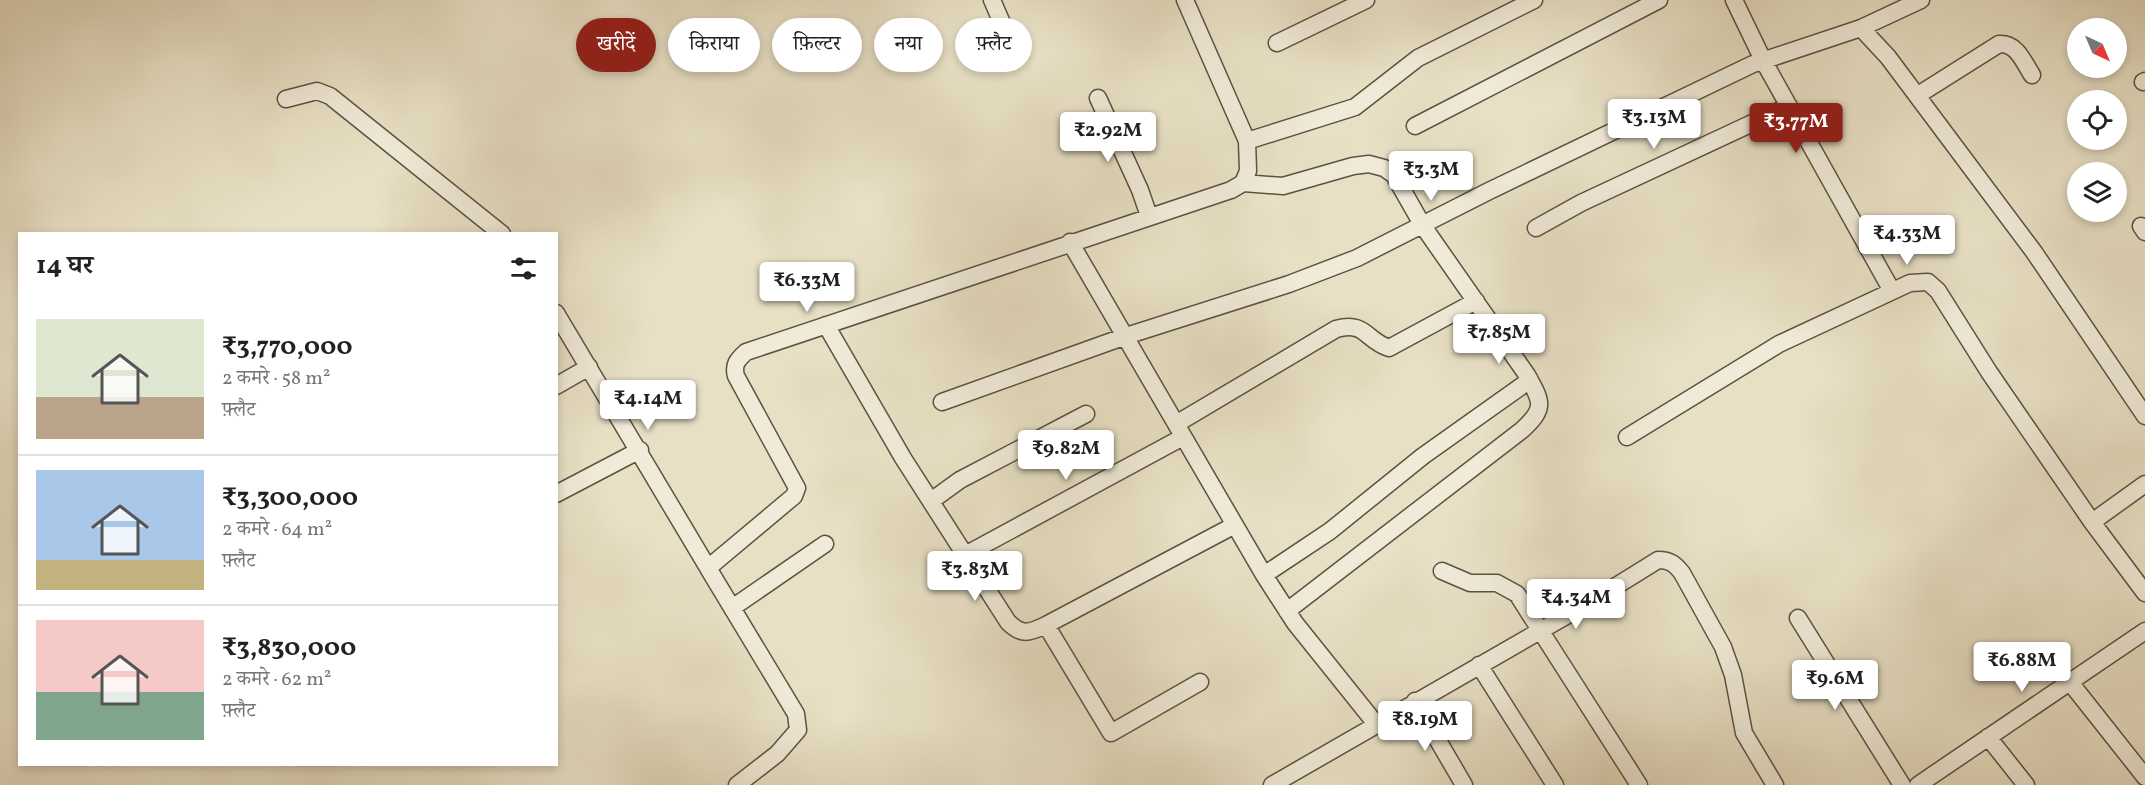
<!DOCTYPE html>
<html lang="hi">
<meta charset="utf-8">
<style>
:root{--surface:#fff;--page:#f6f6f6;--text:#222;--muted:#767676;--line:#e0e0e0;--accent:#8f2418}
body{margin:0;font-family:Vollkorn,"Noto Serif Devanagari",serif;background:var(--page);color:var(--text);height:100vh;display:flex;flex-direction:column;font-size:22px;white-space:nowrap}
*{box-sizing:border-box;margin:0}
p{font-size:20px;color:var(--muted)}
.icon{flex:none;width:33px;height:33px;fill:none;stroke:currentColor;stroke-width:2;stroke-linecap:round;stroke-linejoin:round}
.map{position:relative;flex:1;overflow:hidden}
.sheet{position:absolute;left:18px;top:232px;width:540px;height:534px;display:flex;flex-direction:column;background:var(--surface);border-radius:0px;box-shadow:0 3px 9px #0003}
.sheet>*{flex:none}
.top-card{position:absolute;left:576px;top:18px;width:570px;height:54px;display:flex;gap:12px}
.needle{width:39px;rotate:136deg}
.buttons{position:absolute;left:2067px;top:18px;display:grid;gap:12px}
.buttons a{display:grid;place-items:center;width:60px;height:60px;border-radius:50%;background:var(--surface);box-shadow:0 3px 9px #0003;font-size:30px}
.price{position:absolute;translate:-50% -51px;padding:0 14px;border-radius:6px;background:#fff;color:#222;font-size:20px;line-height:39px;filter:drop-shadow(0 2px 3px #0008)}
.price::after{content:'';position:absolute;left:50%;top:36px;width:18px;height:14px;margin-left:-9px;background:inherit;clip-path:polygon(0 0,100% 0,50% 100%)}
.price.active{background:var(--accent);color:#fff}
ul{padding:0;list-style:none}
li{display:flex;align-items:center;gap:18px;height:150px;padding:0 18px}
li+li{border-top:2px solid var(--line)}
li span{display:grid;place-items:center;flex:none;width:168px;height:120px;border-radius:0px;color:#555}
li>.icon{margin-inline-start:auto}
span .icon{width:72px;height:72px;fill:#fffc;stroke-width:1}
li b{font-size:26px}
h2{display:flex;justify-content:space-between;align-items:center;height:72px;padding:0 18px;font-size:26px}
.tag{padding:0 21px;border-radius:27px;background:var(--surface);box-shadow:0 3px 9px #0003;font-size:21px;line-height:54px}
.tag.active{background:var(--accent);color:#fff}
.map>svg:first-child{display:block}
</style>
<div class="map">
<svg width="2145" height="785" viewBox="0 0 2145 785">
<rect width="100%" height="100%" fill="#e8e0c5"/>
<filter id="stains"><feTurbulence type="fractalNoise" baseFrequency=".00333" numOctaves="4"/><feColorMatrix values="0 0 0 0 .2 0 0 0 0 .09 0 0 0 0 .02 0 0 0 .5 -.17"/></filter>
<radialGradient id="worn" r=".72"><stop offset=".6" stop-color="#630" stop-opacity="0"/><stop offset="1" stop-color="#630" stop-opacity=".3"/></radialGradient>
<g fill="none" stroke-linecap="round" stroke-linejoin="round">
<defs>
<path id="minor" d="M992,0L1002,23
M1734,0L1763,60L1892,291
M1861,28L1888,57L2034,252L2145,416
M1277,43L1366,0
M2143,82L2145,81
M1918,95L1999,44C2017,43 2023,61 2032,75
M1098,98L1140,190L1149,216
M286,99L317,91L330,96L502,234
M1415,126L1659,0
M1247,141L1355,107L1418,58L1534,0
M1243,183L1283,186L1353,166L1369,164L1384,168L1394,175L1423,226L1527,375C1542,402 1546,408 1522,430L1287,611
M2141,226L2145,232
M1536,228L1581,203L1789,106
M1070,242L1264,575L1295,623L1376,724
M556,313L708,568
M826,325L903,458L1008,622C1022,636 1029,633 1046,625L1233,526
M556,386L589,367
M942,402L1126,336L1289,284L1357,258L1489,191L1753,64L1861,28L1921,0
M1176,424L1336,329C1366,321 1365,340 1389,348L1476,301
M1627,437L1779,344L1910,283L1928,282L1938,291L1989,372L2092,522
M2145,484L2092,522L2145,593
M556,494L640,450
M931,501L960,480L1086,414
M965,555L1183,437
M1442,571L1470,583H1497L1517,594L1639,785
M1264,575L1330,531L1423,456L1530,380
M732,608L825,544
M1798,618L1902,785
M1046,625L1111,733L1200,682
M1479,665L1555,785
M2069,681L2145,777
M1415,701L1464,785
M1988,737L2026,785
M737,785L777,754L798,730L796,714L708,568L794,496L797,488L736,376C733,365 737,360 746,352L1231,190L1243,183L1248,171L1247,141L1185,0
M1272,785L1592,601L1658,560C1670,560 1675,564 1682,573L1723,647L1733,675L1744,733L1775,785
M1918,785L2145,631"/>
</defs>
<use href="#minor" stroke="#5e5140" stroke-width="19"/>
<use href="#minor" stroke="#f0ebd9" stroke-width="16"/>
</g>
<rect width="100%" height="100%" filter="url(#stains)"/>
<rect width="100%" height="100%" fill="url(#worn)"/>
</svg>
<div class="buttons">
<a><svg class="needle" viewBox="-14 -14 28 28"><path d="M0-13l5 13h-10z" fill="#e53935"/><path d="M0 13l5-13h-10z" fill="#767676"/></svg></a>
<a><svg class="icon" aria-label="locate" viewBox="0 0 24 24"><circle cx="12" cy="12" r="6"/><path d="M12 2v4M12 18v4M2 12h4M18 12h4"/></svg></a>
<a><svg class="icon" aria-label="layers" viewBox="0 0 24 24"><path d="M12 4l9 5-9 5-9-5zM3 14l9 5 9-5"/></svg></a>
</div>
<b class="price" style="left:1654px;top:150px">₹3.13M</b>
<b class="price active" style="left:1796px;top:154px">₹3.77M</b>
<b class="price" style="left:1108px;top:163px">₹2.92M</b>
<b class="price" style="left:1431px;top:202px">₹3.3M</b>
<b class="price" style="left:1907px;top:266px">₹4.33M</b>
<b class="price" style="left:807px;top:313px">₹6.33M</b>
<b class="price" style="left:1499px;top:365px">₹7.85M</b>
<b class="price" style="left:648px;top:431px">₹4.14M</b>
<b class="price" style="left:1066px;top:481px">₹9.82M</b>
<b class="price" style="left:975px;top:602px">₹3.83M</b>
<b class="price" style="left:1576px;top:630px">₹4.34M</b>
<b class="price" style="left:2022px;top:693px">₹6.88M</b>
<b class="price" style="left:1835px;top:711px">₹9.6M</b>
<b class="price" style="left:1425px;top:752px">₹8.19M</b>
<div class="top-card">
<a class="tag active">खरीदें</a>
<a class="tag">किराया</a>
<a class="tag">फ़िल्टर</a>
<a class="tag">नया</a>
<a class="tag">फ़्लैट</a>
</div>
<section class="sheet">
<h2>14 घर<svg class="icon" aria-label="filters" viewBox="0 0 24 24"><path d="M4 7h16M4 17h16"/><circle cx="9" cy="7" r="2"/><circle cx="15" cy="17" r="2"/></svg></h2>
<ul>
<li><span style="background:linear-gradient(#dfe7d0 65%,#b9a48a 0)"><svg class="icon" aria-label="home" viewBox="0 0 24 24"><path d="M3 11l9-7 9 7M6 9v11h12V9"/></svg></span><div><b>₹3,770,000</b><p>2 कमरे · 58 m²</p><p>फ़्लैट</p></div></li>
<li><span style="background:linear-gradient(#a9c7e8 75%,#c2b280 0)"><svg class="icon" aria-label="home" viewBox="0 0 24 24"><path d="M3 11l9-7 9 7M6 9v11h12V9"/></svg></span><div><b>₹3,300,000</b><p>2 कमरे · 64 m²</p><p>फ़्लैट</p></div></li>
<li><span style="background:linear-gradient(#f6c9c9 60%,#7fa58c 0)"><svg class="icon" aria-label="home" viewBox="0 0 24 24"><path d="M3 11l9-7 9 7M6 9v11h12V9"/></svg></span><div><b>₹3,830,000</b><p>2 कमरे · 62 m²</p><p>फ़्लैट</p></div></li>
</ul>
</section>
</div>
